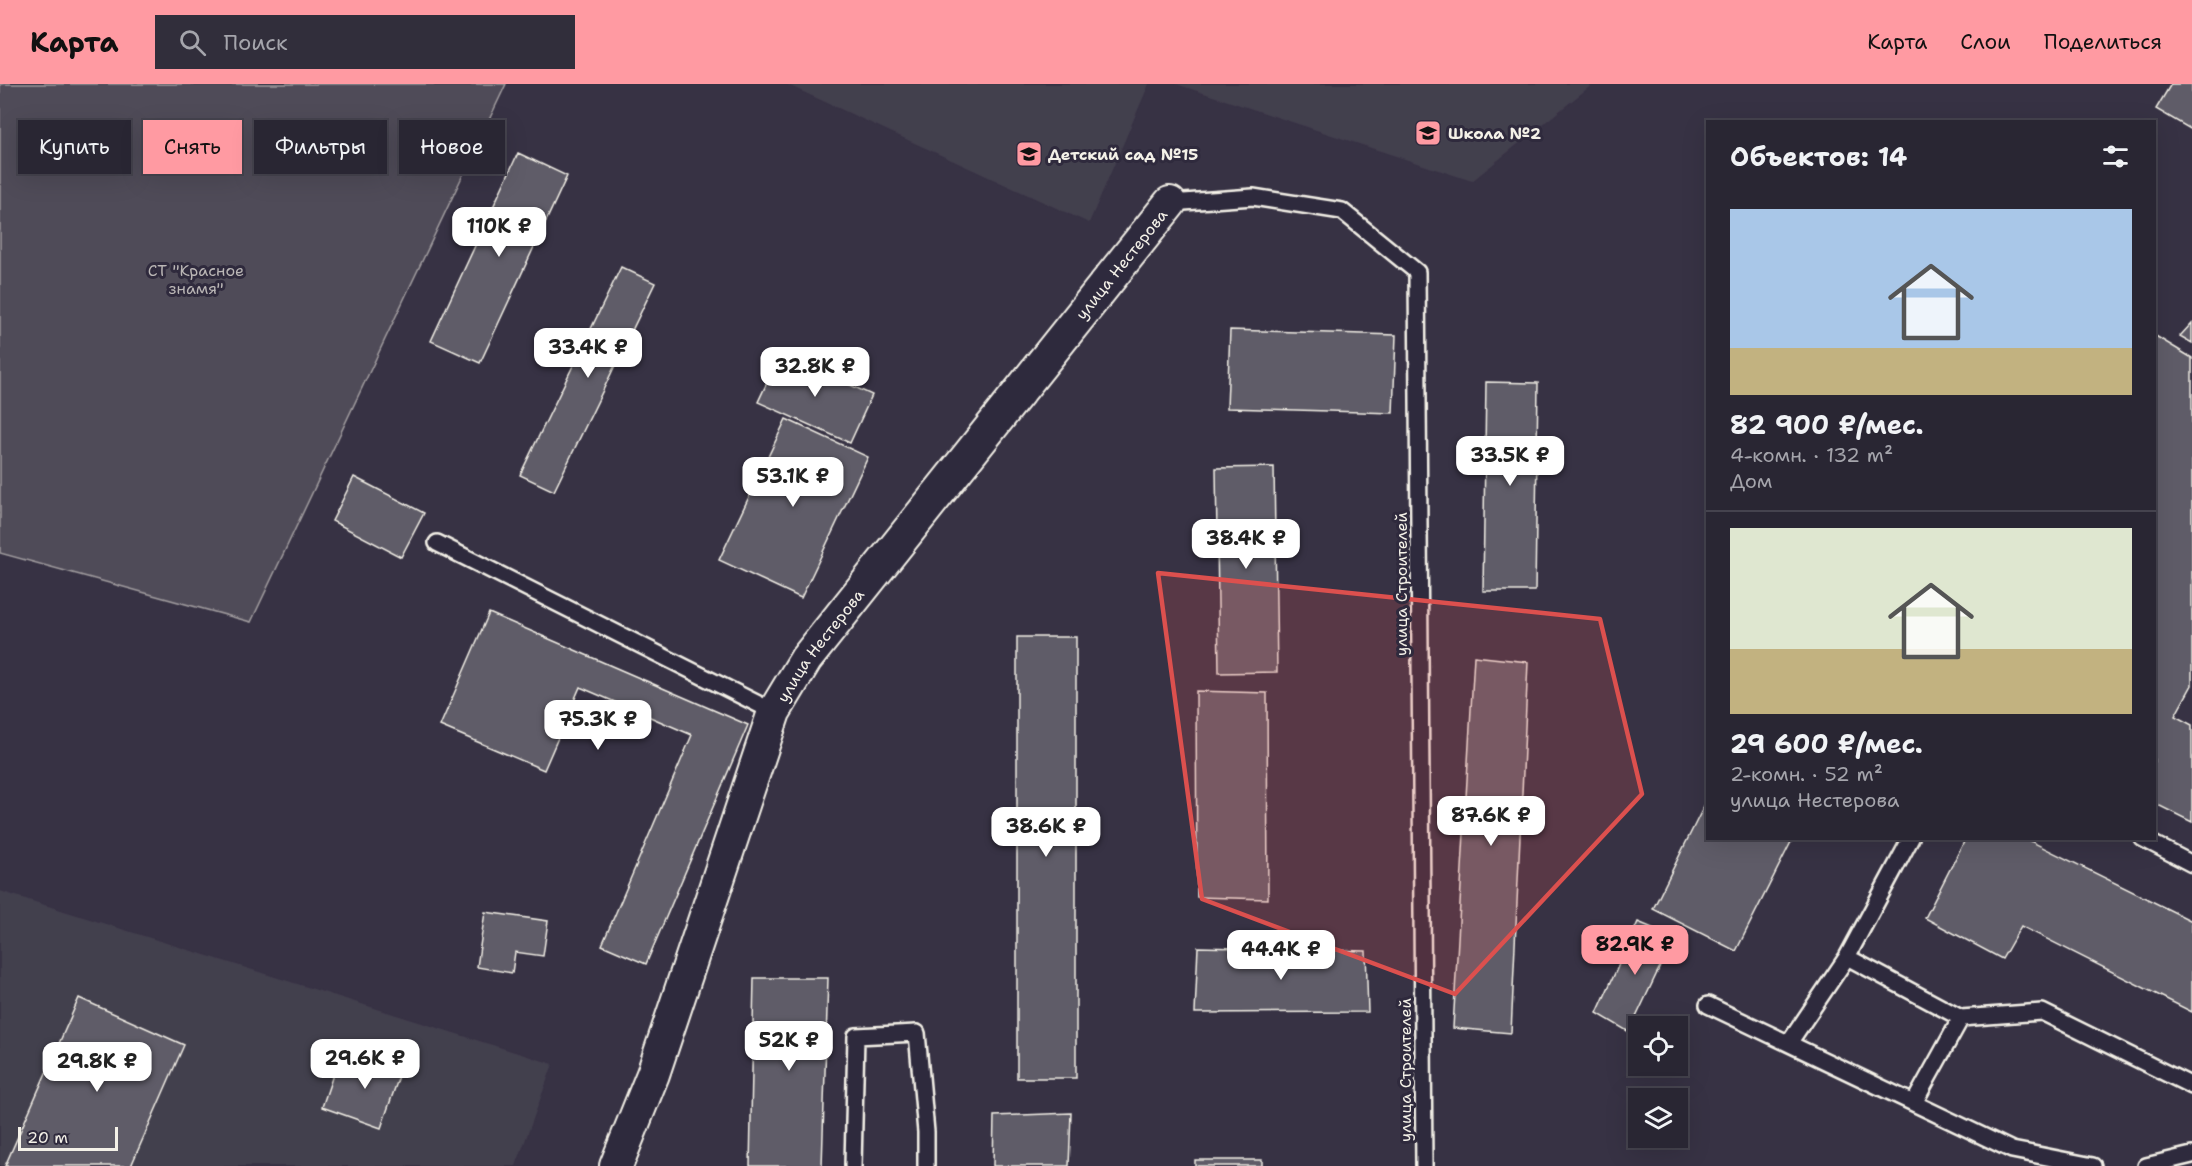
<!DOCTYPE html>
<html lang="ru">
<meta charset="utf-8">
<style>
:root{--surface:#292633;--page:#312e3b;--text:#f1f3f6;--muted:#a5a5ac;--line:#45434e;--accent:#ff9aa2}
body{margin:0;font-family:"Shantell Sans",sans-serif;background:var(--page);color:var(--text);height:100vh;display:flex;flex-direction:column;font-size:22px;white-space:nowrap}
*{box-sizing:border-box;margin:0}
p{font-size:20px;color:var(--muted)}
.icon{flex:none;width:33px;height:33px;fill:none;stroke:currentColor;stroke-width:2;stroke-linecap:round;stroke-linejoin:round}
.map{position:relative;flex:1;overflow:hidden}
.side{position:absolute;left:1706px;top:36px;width:450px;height:720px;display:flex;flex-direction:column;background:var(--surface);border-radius:0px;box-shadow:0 6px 24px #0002,0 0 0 2px var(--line)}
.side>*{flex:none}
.guide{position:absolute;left:18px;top:36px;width:570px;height:54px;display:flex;gap:12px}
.fabs{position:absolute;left:1628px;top:932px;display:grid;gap:12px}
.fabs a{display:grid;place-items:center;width:60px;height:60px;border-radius:0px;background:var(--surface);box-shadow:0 6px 24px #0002,0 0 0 2px var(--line);font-size:30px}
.scale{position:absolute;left:18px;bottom:15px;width:100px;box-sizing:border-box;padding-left:6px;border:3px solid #f4f1e8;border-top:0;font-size:16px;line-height:21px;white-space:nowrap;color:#f4f1e8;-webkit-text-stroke:4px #2f2a3d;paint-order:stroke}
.price{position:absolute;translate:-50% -51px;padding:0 14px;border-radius:12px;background:#fff;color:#222;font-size:20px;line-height:39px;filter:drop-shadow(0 2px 3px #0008)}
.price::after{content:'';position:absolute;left:50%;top:36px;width:18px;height:14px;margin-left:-9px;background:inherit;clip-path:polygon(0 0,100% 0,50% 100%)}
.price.on{background:var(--accent);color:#111}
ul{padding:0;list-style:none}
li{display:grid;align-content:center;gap:12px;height:318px;padding:0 24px}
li+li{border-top:2px solid var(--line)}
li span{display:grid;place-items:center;height:186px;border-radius:0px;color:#555}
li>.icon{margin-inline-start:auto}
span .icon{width:108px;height:108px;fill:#fffc;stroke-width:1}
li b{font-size:26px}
h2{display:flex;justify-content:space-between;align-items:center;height:72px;padding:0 24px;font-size:26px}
.tag{padding:0 21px;border-radius:0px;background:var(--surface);box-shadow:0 6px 24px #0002,0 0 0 2px var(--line);font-size:21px;line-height:54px}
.tag.on{background:var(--accent);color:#111}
header{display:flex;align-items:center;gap:36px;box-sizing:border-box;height:84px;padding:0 30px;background:var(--accent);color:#111}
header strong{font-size:28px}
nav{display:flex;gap:33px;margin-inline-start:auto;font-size:21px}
.search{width:420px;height:54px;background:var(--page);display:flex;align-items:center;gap:15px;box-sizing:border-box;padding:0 21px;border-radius:0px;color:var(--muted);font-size:22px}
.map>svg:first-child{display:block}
</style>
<header>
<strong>Карта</strong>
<div class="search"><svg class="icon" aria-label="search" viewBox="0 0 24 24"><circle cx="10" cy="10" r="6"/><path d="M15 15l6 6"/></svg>Поиск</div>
<nav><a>Карта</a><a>Слои</a><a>Поделиться</a></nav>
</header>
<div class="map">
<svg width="2192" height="1082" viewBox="0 0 2192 1082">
<rect width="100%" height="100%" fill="#373244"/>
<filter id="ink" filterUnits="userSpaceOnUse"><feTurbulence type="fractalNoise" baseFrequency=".0167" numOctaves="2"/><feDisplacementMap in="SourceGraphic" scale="12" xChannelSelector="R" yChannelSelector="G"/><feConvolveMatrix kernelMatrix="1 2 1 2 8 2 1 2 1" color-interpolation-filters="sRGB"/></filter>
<g filter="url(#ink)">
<path fill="#433f4e" d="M786,0H1149L1089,139Z
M1176,0H1593L1472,97Z
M0,807L553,980L516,1082H0Z"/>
<path fill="#504b59" stroke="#a29ea0" stroke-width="1.5" d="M0,0H506L251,538L0,469Z"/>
<path fill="#5f5c67" stroke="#f4f1e8" stroke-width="1.5" d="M2171,0H2192V46L2156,25Z
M518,69L567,92L480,279L431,257Z
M621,183L655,199L554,407L520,391Z
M2192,239V259L2180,252Z
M1230,246L1396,251L1393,329L1227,324Z
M2154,251L2192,274V601L2175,632L2192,641V738L2154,719Z
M781,269L872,311L850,359L758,318Z
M1486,298L1538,299L1535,507H1483Z
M786,335L868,373L801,514L719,476Z
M1274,383L1277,588L1219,589L1216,384Z
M354,393L424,429L401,473L332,437Z
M489,529L748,641L646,880L602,861L692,651L580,603L544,686L440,642Z
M1017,553H1076V994H1017Z
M1474,572L1528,578L1511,949L1453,944Z
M1196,607L1267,609L1268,815L1197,813Z
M1707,716V754H1793L1736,867L1653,825Z
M1966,754H2024L2192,837V928L2021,842L2002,875L1925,834Z
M485,828L548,837L543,872L515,868L512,889L477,883Z
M1638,838L1674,853L1629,948L1597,929Z
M1198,863L1366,867L1368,928L1195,929Z
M754,894H828L822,1082H750Z
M79,914L184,961L131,1082H5Z
M382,964L406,972L381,1044L322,1023L337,979L373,992Z
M1071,1029L1069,1082H993L994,1032Z
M1195,1076H1262V1082H1195Z"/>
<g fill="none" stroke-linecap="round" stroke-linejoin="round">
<defs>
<path id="service" d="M1170,119L1253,113L1342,127L1417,188L1424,1082
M437,459L774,628
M2142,754L2192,780
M1847,873L1961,934L2042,928L2192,1002
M1708,921L2012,1066L2093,1082
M1789,959L1847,873L1911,754
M1914,1019L1961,934
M853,1082L856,952L917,949L926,1048V1082
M2146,1082L2192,1071"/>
<g id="minor">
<path id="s1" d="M616,1082L653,990L774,628L806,575L1170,119"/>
</g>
</defs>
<use href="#service" stroke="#f4f1e8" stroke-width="20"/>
<use href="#minor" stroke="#f4f1e8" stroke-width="36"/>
<use href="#service" stroke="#2f2a3d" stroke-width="15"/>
<use href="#minor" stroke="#2f2a3d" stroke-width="32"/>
</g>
</g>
<path fill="#dc504e" fill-opacity="0.2" stroke="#dc504e" stroke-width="4.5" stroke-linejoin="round" d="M1158,489L1600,535L1642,710L1455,910L1202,815Z"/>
<defs>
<symbol id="school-square" viewBox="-11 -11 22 22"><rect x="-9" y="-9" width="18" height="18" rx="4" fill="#ff9aa2" stroke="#2f2a3d"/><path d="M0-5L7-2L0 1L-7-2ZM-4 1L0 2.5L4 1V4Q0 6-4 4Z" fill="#111"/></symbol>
</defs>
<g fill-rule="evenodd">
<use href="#school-square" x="1413" y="34" width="30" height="30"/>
<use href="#school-square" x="1014" y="55" width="30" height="30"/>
</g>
<g text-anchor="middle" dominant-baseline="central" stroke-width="6" stroke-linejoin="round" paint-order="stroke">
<g font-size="16" font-weight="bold" fill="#f4f1e8" stroke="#2f2a3d" text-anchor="start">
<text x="1448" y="49">Школа №2</text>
<text x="1048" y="70">Детский сад №15</text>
</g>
<g font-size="16" fill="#f4f1e8" stroke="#2f2a3d">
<text stroke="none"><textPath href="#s1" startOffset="1048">улица Нестерова</textPath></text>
<text transform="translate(1401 500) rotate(-90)">улица Строителей</text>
<text stroke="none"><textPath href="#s1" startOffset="562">улица Нестерова</textPath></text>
<text transform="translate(1405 986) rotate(-90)">улица Строителей</text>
</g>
<g font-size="16" fill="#bbb7b6" stroke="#2f2a3d">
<text x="196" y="186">СТ "Красное<tspan x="196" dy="18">знамя"</tspan></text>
</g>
</g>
</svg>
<div class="fabs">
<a><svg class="icon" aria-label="locate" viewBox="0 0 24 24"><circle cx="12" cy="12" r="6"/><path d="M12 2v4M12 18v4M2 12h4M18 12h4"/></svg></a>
<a><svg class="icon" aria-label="layers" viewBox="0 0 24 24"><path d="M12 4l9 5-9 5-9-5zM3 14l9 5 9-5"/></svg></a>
</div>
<div class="scale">20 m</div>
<b class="price" style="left:499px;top:174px">110K ₽</b>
<b class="price" style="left:588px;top:295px">33.4K ₽</b>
<b class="price" style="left:815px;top:314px">32.8K ₽</b>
<b class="price" style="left:1510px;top:403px">33.5K ₽</b>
<b class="price" style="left:793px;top:424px">53.1K ₽</b>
<b class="price" style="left:1246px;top:486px">38.4K ₽</b>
<b class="price" style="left:598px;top:667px">75.3K ₽</b>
<b class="price" style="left:1491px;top:763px">87.6K ₽</b>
<b class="price" style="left:1046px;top:774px">38.6K ₽</b>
<b class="price on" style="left:1635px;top:892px">82.9K ₽</b>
<b class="price" style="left:1281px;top:897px">44.4K ₽</b>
<b class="price" style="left:789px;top:988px">52K ₽</b>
<b class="price" style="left:365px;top:1006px">29.6K ₽</b>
<b class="price" style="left:97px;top:1009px">29.8K ₽</b>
<div class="guide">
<a class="tag">Купить</a>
<a class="tag on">Снять</a>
<a class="tag">Фильтры</a>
<a class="tag">Новое</a>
</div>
<section class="side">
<h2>Объектов: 14<svg class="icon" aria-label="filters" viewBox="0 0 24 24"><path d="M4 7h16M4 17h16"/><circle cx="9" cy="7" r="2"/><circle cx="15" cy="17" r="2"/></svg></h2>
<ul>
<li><span style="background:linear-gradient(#a9c7e8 75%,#c2b280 0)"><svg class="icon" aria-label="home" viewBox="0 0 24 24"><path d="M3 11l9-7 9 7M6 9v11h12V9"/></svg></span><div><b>82 900 ₽/мес.</b><p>4-комн. · 132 m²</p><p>Дом</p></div></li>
<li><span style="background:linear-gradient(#dfe7d0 65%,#c2b280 0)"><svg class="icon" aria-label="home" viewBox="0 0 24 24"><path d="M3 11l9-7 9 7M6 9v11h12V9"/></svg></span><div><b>29 600 ₽/мес.</b><p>2-комн. · 52 m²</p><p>улица Нестерова</p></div></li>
</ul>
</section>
</div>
